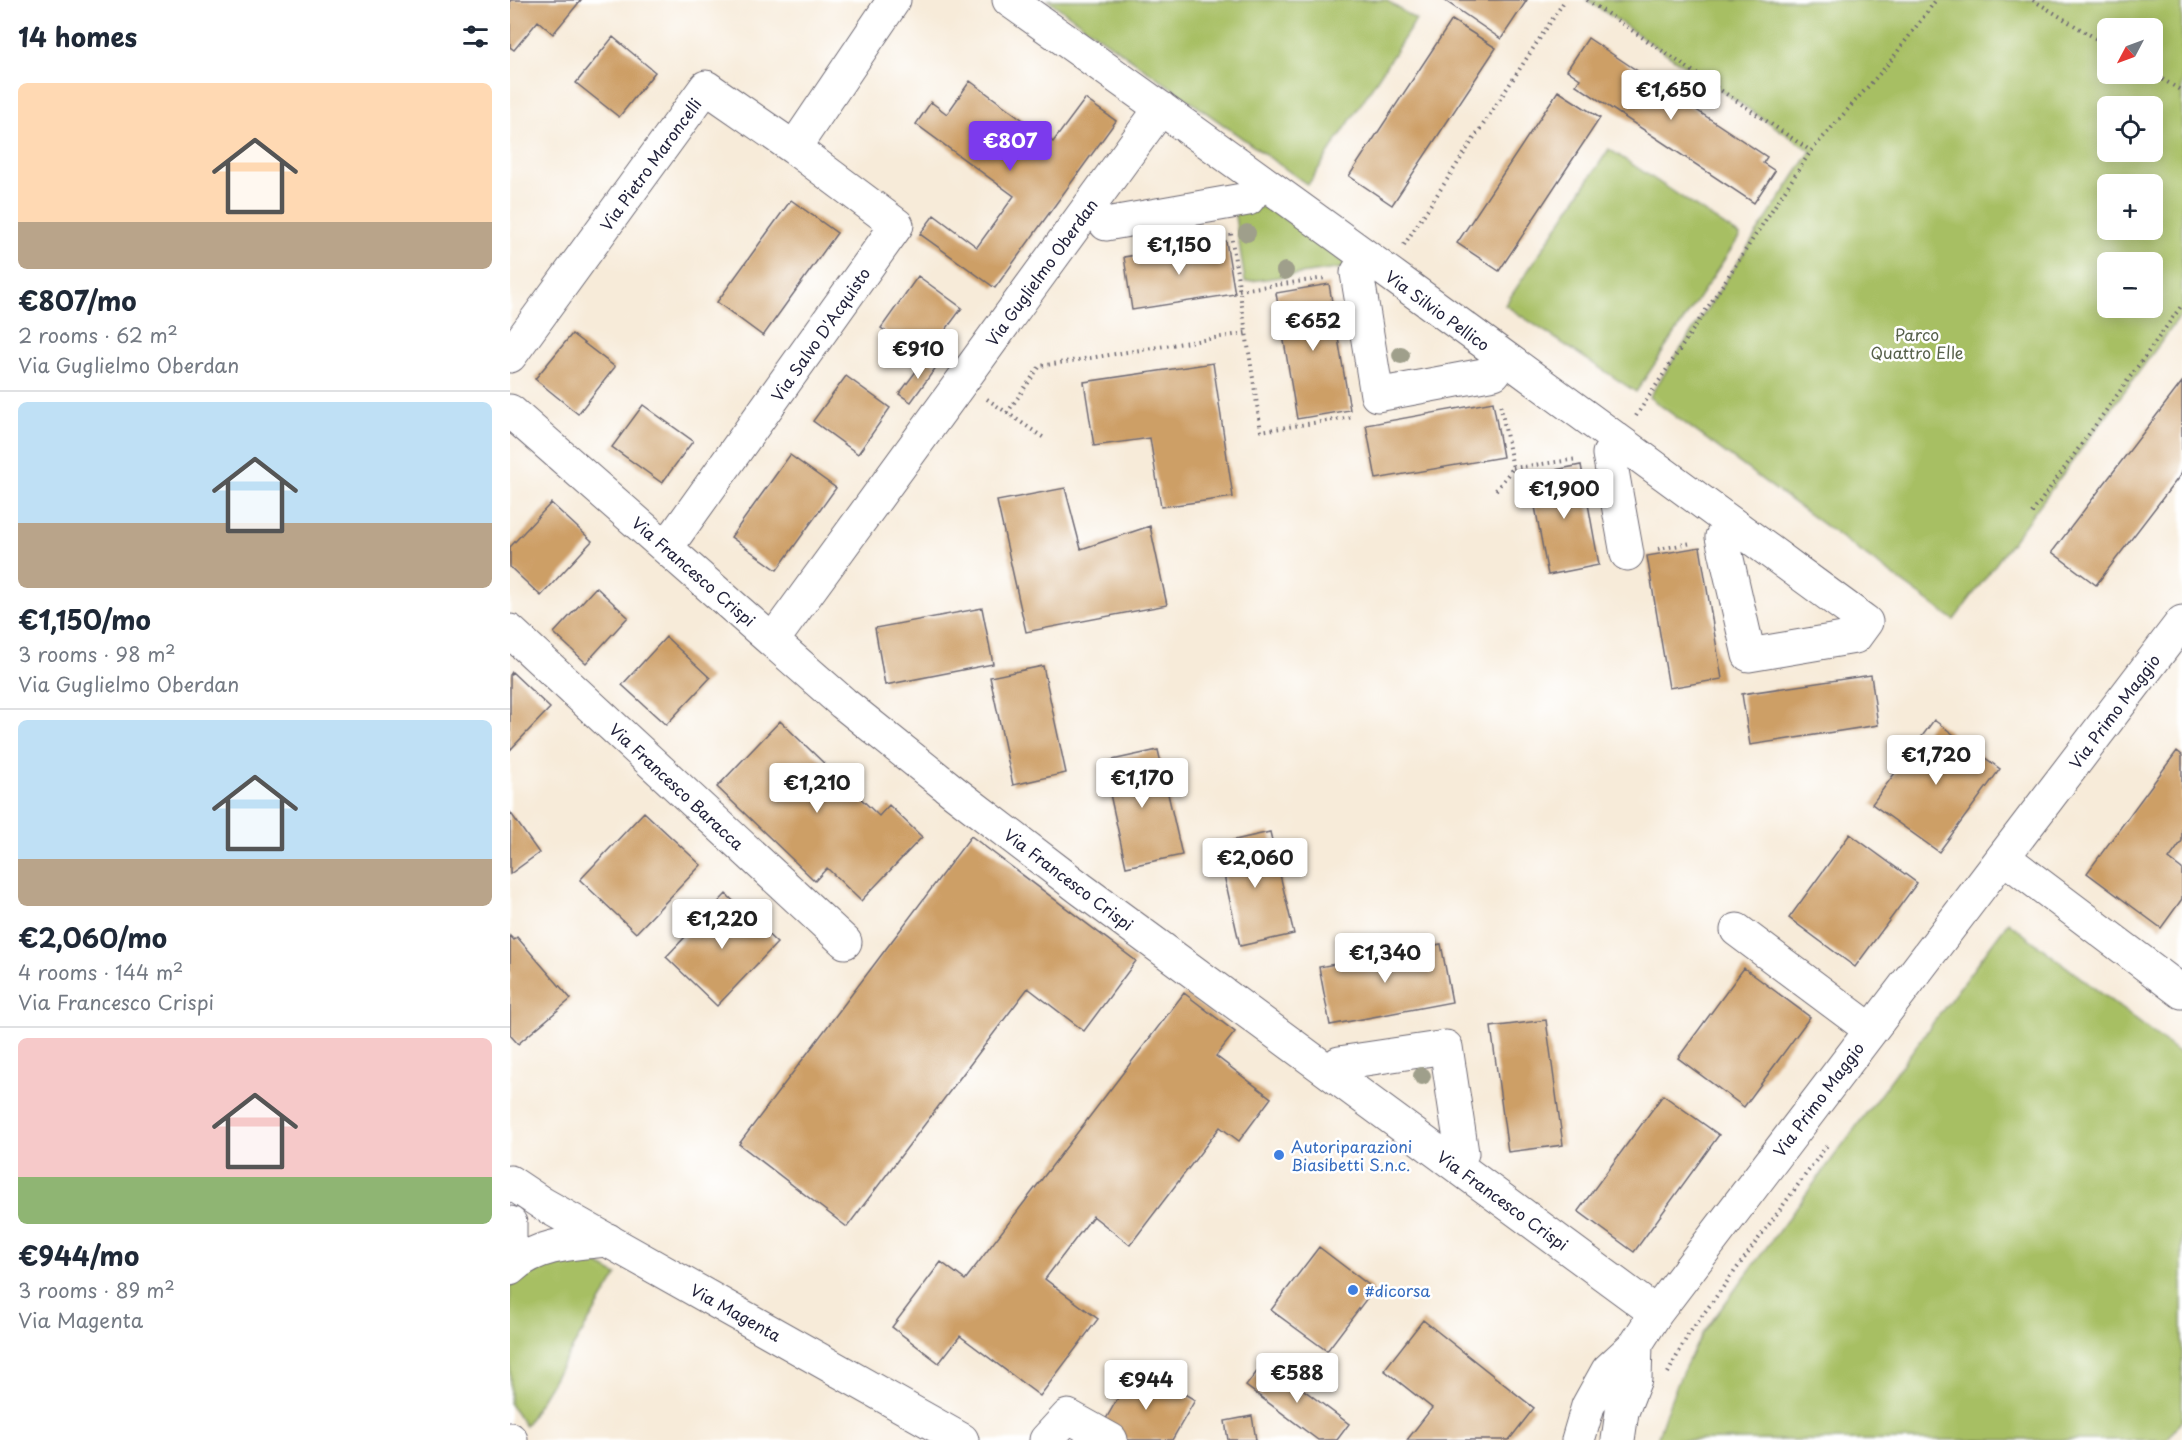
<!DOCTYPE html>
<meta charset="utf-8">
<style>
:root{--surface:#fff;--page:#f2f2f3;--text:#1f2937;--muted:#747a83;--line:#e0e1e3;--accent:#7c3aed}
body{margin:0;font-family:"Playpen Sans",sans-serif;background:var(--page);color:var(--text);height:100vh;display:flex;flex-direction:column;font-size:22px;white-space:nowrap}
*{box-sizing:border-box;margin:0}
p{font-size:20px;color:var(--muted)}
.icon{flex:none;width:33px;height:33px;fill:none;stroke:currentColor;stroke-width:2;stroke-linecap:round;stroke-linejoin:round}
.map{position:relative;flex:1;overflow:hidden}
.panel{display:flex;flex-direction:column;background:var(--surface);width:510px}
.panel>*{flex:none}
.needle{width:39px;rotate:229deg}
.controls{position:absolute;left:1587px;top:18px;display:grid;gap:12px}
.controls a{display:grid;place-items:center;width:66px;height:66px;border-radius:9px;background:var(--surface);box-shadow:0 3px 15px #0003;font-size:30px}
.price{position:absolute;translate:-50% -51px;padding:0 14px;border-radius:6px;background:#fff;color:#222;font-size:20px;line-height:39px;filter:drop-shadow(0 2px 3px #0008)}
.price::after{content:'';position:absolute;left:50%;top:36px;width:18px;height:14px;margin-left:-9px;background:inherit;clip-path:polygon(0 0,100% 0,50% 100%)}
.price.on{background:var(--accent);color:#fff}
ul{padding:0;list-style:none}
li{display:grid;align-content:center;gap:12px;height:318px;padding:0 18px}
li+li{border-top:2px solid var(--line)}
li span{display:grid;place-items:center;height:186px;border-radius:9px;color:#555}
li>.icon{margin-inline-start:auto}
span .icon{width:108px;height:108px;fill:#fffc;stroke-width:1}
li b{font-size:26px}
h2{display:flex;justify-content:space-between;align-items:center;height:72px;padding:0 18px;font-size:26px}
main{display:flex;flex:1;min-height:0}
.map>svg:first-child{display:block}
</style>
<main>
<section class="panel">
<h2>14 homes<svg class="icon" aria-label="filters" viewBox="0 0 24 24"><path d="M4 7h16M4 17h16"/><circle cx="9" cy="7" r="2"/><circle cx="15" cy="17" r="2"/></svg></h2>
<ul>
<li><span style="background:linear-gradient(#ffd9b3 75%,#b9a48a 0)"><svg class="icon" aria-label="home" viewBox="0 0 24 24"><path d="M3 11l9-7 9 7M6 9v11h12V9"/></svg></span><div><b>€807/mo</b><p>2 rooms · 62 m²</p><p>Via Guglielmo Oberdan</p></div></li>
<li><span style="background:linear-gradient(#bfe0f5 65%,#b9a48a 0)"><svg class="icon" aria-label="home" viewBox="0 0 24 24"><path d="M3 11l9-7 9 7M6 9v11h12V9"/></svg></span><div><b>€1,150/mo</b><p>3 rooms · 98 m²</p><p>Via Guglielmo Oberdan</p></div></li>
<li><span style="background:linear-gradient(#bfe0f5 75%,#b9a48a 0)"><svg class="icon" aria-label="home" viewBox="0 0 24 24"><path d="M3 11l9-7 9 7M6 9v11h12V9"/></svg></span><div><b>€2,060/mo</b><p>4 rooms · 144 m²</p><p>Via Francesco Crispi</p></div></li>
<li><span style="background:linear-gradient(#f6c9c9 75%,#8fb573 0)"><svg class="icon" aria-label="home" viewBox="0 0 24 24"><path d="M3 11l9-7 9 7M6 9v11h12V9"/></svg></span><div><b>€944/mo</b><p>3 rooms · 89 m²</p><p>Via Magenta</p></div></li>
</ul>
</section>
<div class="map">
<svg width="1672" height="1440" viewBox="0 0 1672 1440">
<rect width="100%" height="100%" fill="#fff"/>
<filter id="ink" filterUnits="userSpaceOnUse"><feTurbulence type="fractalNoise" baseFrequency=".0167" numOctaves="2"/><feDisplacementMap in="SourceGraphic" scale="12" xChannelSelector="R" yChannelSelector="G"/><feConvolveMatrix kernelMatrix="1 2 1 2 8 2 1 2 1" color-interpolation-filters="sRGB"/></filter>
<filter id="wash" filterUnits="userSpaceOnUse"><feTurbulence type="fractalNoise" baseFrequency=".008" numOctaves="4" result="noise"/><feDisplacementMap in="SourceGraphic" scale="24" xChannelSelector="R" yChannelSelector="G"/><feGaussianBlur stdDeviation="1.35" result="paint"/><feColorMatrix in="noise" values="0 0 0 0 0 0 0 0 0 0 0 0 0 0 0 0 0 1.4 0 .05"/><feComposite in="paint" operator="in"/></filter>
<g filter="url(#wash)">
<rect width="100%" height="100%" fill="#f7ebd9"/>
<path fill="#a7bf64" stroke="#647050" stroke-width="1.5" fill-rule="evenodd" d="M538,0H876L906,20L798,185Z
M1077,0H1672V314L1444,620L1139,397L1301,151ZM1642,28V74H1598V28ZM1642,106V152H1598V106ZM1598,184H1642V230H1598ZM1598,262H1642V308H1598Z
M1099,149L1230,236L1126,392L995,305Z
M757,206L840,267L735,282L724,210Z
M1498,922L1672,1055V1419L1657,1440H1147C1158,1401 1173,1368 1193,1333Z
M75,1260L87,1264L107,1275L15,1426L0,1404V1287C23,1264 43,1261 75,1260Z"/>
<g id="blocks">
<path fill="#cd9f66" d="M0,0H71L43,34L28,21L4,50L0,47Z
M934,0H1017L991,39Z
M942,20L986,48L882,205L839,176Z
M103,37L145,72L109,117L66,83Z
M1078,38L1257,157L1253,163L1265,171L1244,203L1066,85L1070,79L1057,70Z
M460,81L543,142L575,99L606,121L485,288L410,234L424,215L467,247L504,196L406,124L421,102L437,114Z
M1048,91L1090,118L989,271L947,243Z
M281,200L327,233L253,336L207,302Z
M716,241L725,294L622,310L614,257Z
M408,276L452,308L414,359L371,328Z
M819,284L840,410L787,419L766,293Z
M62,334L105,367L68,414L25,379Z
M416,358L427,366L401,402L389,394Z
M703,363L723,497L651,507L640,438L584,446L574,382Z
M336,376L380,408L348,454L303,421Z
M1672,382V473L1586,585L1542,552Z
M983,402L993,457L866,479L856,425Z
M133,405L183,441L152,483L102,447Z
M280,455L326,488L267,570L221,537Z
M1071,465L1089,565L1038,575L1019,475Z
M555,488L571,549L640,526L657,605L516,632L487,501Z
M41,503L82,541L31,596L0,567V547Z
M1190,547L1212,679L1159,688L1137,556Z
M86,587L118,617L76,663L44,633Z
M472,608L483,664L375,685L365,628Z
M156,637L200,678L156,725L112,685Z
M533,666L556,773L503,785L480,677Z
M2,672L40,708L0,750V675Z
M1361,675L1368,725L1240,745L1232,694Z
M1424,720L1490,769L1429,852L1362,804Z
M270,721L369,816L379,805L412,837L351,901L317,868L305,881L207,787Z
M648,750L672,855L616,867L593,762Z
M1667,751L1672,755V841L1659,859L1672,869V899L1651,928L1577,873Z
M0,812L29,853L0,874Z
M134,812L191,865L126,933L70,880Z
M760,832L784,934L730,946L707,844Z
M1340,834L1407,883L1345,967L1279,918Z
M461,836L626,961L574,1031L518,988L337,1227L229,1144Z
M216,894L267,943L207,1006L156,957Z
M0,936L4,940L7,937L61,999L8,1044L0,1035Z
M931,944L942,1002L820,1025L809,967Z
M1234,968L1300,1017L1234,1107L1168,1058Z
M674,993L725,1032L706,1056L761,1098L729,1141L710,1127L620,1245L583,1216L535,1279L588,1319L530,1396L450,1336L429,1363L382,1327L431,1262L455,1280Z
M1036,1020L1053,1145L998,1152L981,1027Z
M1153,1095L1209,1135L1124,1252L1068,1211Z
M809,1247L864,1289L817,1351L761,1310Z
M913,1320L1024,1408L999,1440H897L922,1408L874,1370Z
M755,1361L839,1424L827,1440H808L736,1386Z
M626,1366L685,1400L662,1440H584Z
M742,1416L746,1440H718L715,1421Z"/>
</g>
</g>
<g filter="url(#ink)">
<use href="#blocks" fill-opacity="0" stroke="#6d6872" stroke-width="1.5"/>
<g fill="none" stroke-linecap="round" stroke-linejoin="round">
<defs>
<path id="minor" d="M499,0C787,204 1071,413 1356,622L1345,637L1239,655L1212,537L1222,524
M596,224L738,199L751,181
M858,258L847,273L867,395L984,373L995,358
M0,356L196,87L284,148L384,0
M0,411L333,703L444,792L571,889L1146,1313
M1109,441L1099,454L1117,554
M157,547L387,225L284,148
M0,631L335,942
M263,640L651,108
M1493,857L1672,992
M1227,930L1361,1030
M822,1074L829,1063L936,1047L952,1153L943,1163
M0,1223V1240
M0,1269C26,1244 65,1243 98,1240
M0,1439L1,1440
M536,1440L558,1416L601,1440
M1068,1440L1078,1406L1098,1370L1126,1344L1146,1313L1672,622
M1108,1440L1112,1412L1125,1379L1126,1344"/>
<path id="major" d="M0,1182L33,1204L452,1440"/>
</defs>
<use href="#minor" stroke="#6d6872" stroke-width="35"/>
<use href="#major" stroke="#6d6872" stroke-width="35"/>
<path stroke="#6d6872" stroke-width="4" stroke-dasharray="1.5 4.5" stroke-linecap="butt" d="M1077,0L1301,151
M1523,0L1598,46
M1642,73L1672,91
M721,234L751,431L843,417
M894,245L1055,0
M729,290L816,278
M477,399L534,438
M497,413L530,366L736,333
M1126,416L1301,151L1379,63L1426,0
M1003,468L1068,459
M986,490L1003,468L990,403
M1522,513L1672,305
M1148,549L1182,543
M1158,1373L1178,1335L1318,1144"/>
<use href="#minor" stroke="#fff" stroke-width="33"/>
<use href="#major" stroke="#fff" stroke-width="33"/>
</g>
<g fill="#9f9f8b">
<circle cx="737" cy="233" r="9"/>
<circle cx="775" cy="271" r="9"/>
<circle cx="891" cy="355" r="9"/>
<circle cx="912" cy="1076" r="9"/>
</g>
</g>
<g fill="#3f7fe0" stroke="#fff" stroke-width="2">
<circle cx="769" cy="1155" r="6"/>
<circle cx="843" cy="1290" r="6"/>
</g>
<g text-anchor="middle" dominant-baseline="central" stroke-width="5" stroke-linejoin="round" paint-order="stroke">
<g font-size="16" fill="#22223b" stroke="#fff">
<text transform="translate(140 164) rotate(-54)">Via Pietro Maroncelli</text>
<text transform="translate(531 272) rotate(-54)">Via Guglielmo Oberdan</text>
<text transform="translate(928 310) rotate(36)">Via Silvio Pellico</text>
<text transform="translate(310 334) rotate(-55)">Via Salvo D'Acquisto</text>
<text transform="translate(184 571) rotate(41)">Via Francesco Crispi</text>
<text transform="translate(1604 711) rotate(-53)">Via Primo Maggio</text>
<text transform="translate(167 786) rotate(43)">Via Francesco Baracca</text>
<text transform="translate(559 879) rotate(37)">Via Francesco Crispi</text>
<text transform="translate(1308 1099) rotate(-53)">Via Primo Maggio</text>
<text transform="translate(993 1200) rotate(36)">Via Francesco Crispi</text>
<text transform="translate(226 1312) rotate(29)">Via Magenta</text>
</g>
<g font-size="16" fill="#57614b" stroke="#fff">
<text x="1407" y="334">Parco<tspan x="1407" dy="18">Quattro Elle</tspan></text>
</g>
<g font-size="16" fill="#366cbe" stroke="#fff" text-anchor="start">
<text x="781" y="1146">Autoriparazioni<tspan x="781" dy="18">Biasibetti S.n.c.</tspan></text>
<text x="855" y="1290">#dicorsa</text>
</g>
</g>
</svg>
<div class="controls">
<a><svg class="needle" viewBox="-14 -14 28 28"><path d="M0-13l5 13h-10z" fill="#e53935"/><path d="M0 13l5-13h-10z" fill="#747a83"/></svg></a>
<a><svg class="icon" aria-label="locate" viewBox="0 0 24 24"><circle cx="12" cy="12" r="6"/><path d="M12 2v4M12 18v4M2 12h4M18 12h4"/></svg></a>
<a>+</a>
<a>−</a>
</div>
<b class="price" style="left:1161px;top:121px">€1,650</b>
<b class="price on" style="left:500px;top:172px">€807</b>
<b class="price" style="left:669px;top:276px">€1,150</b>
<b class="price" style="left:803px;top:352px">€652</b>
<b class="price" style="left:408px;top:380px">€910</b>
<b class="price" style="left:1054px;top:520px">€1,900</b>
<b class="price" style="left:1426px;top:786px">€1,720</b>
<b class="price" style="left:632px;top:809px">€1,170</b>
<b class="price" style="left:307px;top:814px">€1,210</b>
<b class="price" style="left:745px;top:889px">€2,060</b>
<b class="price" style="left:212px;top:950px">€1,220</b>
<b class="price" style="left:875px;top:984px">€1,340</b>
<b class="price" style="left:787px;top:1404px">€588</b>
<b class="price" style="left:636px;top:1411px">€944</b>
</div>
</main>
